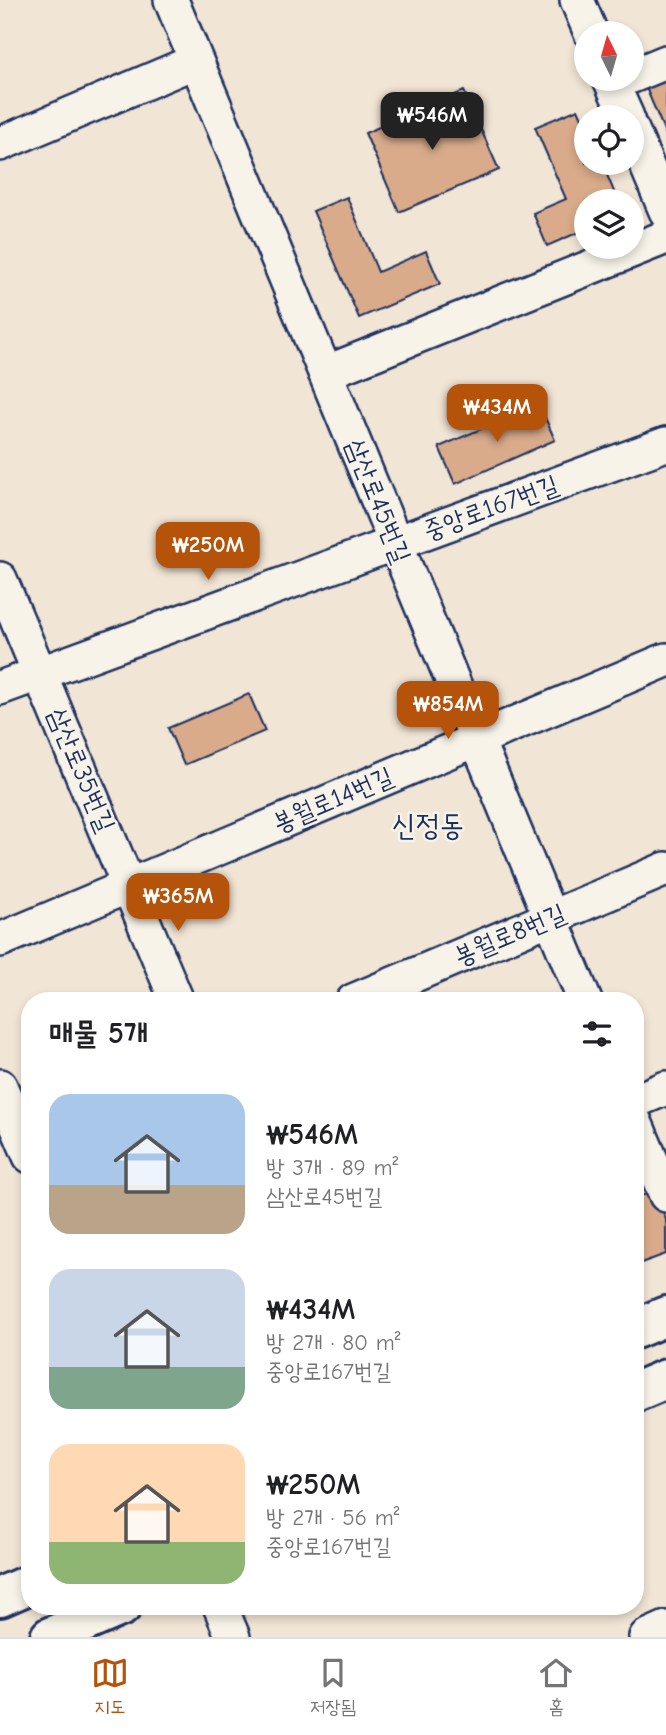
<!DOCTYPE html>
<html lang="ko">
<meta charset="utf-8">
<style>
:root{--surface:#fff;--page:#f6f6f6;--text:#202124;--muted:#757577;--line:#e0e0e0;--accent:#b45309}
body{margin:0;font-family:"Comic Neue","Poor Story",sans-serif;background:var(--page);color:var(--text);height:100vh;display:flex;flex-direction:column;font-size:26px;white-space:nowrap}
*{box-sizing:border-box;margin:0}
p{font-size:23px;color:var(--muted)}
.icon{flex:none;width:38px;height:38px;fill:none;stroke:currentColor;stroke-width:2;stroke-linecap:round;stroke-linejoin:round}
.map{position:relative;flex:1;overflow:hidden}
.panel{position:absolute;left:21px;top:992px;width:623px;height:623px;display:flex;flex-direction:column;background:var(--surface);border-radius:28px;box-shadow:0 4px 10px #0003}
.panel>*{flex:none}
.needle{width:46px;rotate:355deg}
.buttons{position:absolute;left:574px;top:21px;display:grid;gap:14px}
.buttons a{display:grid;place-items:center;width:70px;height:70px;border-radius:50%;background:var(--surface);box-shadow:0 4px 10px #0003;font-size:35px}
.price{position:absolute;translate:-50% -60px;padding:0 16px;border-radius:14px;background:var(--accent);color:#fff;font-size:23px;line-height:46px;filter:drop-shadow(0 2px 4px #0008)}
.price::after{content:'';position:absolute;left:50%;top:42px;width:21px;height:16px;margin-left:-10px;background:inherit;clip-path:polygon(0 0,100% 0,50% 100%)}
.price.active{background:#222;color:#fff}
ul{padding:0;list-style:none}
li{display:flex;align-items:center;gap:21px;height:175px;padding:0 28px}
li span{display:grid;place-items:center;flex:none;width:196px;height:140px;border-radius:21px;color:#555}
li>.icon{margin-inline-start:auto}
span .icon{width:84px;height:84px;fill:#fffc;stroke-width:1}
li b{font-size:30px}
h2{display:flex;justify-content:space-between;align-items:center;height:84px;padding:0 28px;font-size:30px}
.dock{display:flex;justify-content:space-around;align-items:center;height:98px;border-top:2px solid var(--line);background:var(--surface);font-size:19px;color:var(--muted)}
.dock a{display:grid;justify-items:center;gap:4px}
.dock .active{color:var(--accent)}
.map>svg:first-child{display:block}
</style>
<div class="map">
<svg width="666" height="1637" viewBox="0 0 666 1637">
<rect width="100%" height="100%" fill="#f1e5d5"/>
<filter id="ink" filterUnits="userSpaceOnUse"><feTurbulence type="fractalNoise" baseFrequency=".0143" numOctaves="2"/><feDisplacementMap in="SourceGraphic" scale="14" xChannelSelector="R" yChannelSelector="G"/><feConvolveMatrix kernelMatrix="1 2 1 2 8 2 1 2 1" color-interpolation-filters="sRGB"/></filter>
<g filter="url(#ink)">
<path fill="#d9ab8b" stroke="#1b2f5e" stroke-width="2" d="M666,74V135L644,83Z
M464,91L499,170L399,212L365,133Z
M578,109L586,127V163H602L618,201H586V229L547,246L533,213L566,199L535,127Z
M347,197L378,272L426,251L440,284L359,318L313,211Z
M539,404L555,440L455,484L439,447Z
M249,694L265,731L184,765L168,728Z
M655,1191L666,1220V1254L641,1263L635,1248V1198Z"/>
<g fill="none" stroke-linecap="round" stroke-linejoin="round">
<defs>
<path id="minor" d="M171,0L585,1001
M577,0L591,33
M632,76L666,62
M610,79L627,117
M632,130L666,211
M0,144L196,61
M325,373L666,237
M0,579L177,1001
M0,688L666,444
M0,940L666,660
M353,1001L666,869
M0,1086L30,1156
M635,1101L666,1088
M635,1122L666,1195
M220,1606L233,1637
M646,1637L666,1628"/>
<path id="major" d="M635,1329L666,1316
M635,1392L666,1379
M0,1597L30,1584
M50,1637L122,1606"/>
</defs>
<use href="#minor" stroke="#1b2f5e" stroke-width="38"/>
<use href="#major" stroke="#1b2f5e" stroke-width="44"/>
<use href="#minor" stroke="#f7f3e8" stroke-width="33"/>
<use href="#major" stroke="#f7f3e8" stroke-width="38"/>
</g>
</g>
<g text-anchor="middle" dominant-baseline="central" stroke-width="5" stroke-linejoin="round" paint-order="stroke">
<g font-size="26" fill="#1b2f5e" stroke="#f7f3e8">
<text transform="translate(378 501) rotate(68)">삼산로45번길</text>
<text transform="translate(491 508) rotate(-20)">중앙로167번길</text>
<text transform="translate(81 770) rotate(67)">삼산로35번길</text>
<text transform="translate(333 800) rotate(-23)">봉월로14번길</text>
<text transform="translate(510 935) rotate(-23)">봉월로8번길</text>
</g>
<g font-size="30" fill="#1b2f5e" stroke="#f7f3e8">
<text x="428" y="825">신정동</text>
</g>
</g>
</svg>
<div class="buttons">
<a><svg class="needle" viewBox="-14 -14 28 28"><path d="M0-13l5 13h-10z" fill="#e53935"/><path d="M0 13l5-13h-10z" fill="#757577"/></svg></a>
<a><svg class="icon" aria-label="locate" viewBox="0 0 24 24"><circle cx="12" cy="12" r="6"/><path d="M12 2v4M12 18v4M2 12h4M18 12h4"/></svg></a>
<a><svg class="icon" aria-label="layers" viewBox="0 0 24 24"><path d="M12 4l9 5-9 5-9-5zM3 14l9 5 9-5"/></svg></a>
</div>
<b class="price active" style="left:432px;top:152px">₩546M</b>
<b class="price" style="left:497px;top:444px">₩434M</b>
<b class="price" style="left:208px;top:582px">₩250M</b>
<b class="price" style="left:448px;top:741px">₩854M</b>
<b class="price" style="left:178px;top:933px">₩365M</b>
<section class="panel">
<h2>매물 5개<svg class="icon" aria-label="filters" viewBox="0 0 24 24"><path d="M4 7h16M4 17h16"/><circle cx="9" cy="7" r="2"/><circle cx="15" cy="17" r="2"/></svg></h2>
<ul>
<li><span style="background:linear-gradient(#a9c7e8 65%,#b9a48a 0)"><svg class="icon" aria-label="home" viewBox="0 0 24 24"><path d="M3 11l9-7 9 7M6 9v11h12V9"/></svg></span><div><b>₩546M</b><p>방 3개 · 89 m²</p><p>삼산로45번길</p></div></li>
<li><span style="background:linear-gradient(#c9d6e8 70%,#7fa58c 0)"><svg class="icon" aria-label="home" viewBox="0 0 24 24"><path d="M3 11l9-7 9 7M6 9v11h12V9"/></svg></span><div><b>₩434M</b><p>방 2개 · 80 m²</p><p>중앙로167번길</p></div></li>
<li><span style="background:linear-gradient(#ffd9b3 70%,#8fb573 0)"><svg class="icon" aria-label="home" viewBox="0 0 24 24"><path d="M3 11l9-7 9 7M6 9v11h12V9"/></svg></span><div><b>₩250M</b><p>방 2개 · 56 m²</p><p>중앙로167번길</p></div></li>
</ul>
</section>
</div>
<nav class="dock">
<a class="active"><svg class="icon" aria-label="map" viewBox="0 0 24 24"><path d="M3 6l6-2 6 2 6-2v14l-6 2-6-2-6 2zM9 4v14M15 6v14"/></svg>지도</a>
<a><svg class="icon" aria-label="saved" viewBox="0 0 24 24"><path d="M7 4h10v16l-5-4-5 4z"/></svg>저장됨</a>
<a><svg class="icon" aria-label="home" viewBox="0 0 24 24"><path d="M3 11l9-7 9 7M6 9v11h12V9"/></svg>홈</a>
</nav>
